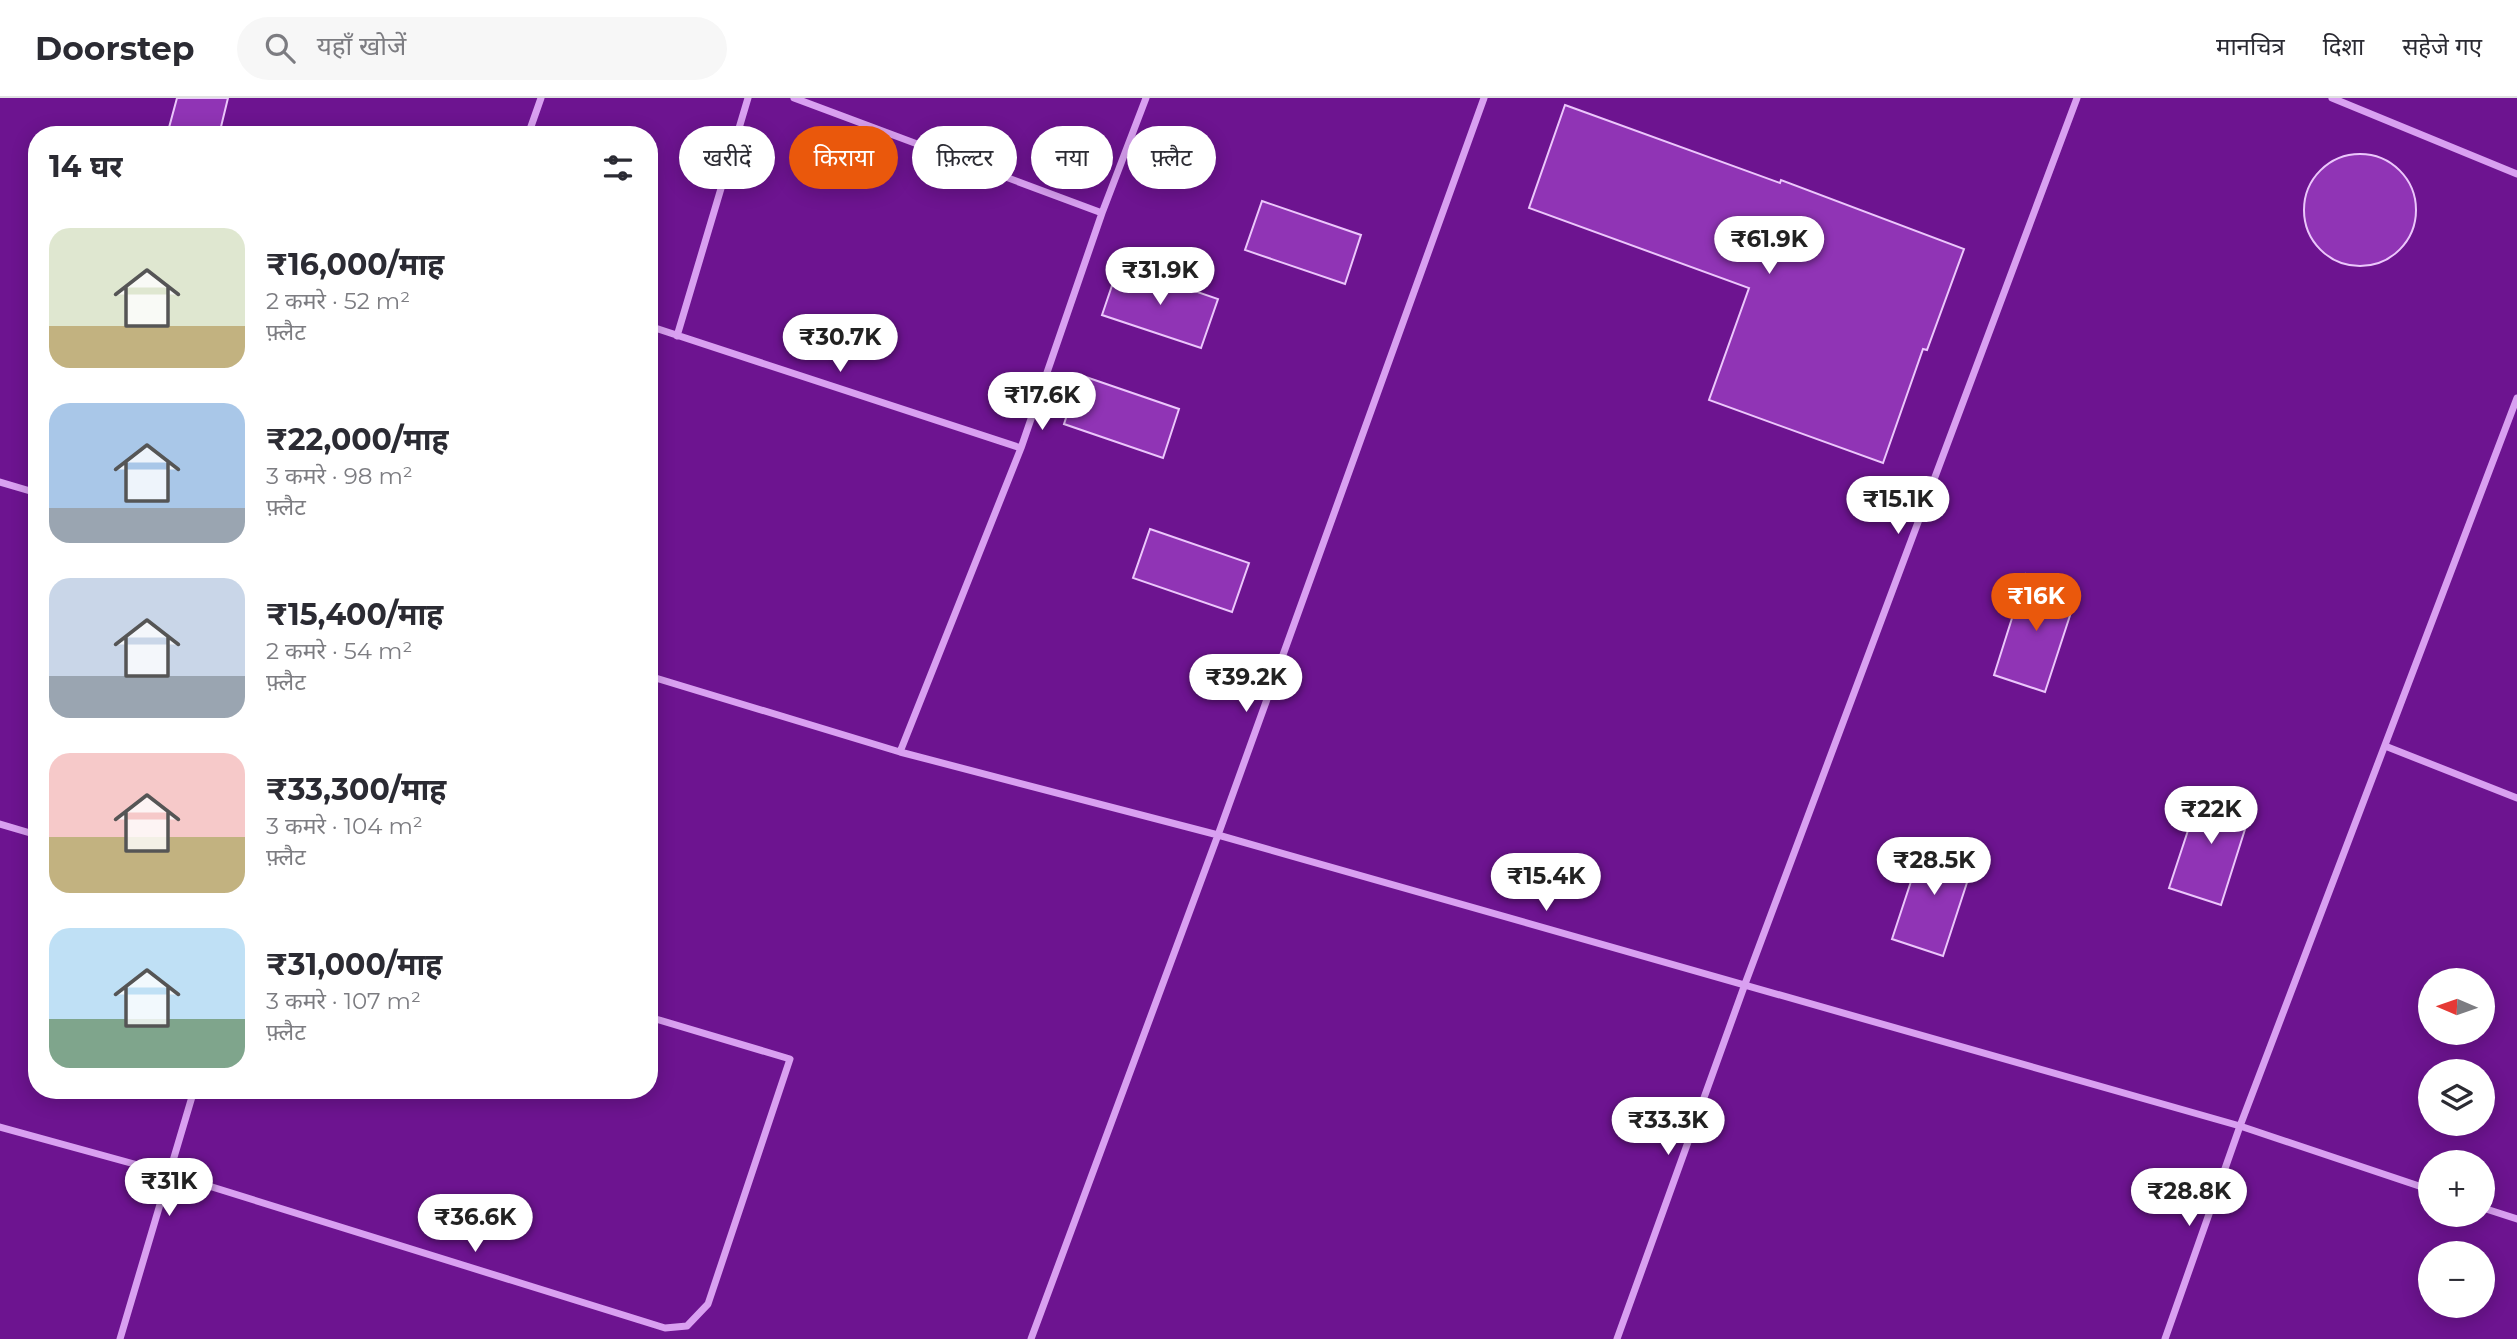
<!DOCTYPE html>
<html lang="hi">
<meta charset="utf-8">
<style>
:root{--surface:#fff;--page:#f7f7f7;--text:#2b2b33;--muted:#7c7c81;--line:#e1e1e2;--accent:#ea580c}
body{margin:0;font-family:Montserrat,"Noto Sans Devanagari",sans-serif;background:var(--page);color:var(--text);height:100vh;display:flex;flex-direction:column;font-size:26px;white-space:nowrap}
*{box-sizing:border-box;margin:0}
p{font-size:23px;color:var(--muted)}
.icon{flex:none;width:38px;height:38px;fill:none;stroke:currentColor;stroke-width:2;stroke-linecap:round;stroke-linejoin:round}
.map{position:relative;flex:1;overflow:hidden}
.drawer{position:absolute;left:28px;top:28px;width:630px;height:973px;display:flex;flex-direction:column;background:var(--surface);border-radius:28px;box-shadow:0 4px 18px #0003}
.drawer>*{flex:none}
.banner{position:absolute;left:679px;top:28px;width:665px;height:63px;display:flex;gap:14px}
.needle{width:46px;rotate:272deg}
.buttons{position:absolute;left:2418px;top:870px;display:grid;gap:14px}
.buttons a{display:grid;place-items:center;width:77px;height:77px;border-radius:50%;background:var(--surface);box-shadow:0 4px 18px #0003;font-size:35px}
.price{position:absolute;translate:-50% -60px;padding:0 16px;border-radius:24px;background:#fff;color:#222;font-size:23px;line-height:46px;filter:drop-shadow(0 2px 4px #0008)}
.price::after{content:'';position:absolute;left:50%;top:42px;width:21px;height:16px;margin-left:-10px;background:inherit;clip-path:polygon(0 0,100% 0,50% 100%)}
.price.current{background:var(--accent);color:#fff}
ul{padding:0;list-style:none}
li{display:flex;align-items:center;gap:21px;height:175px;padding:0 21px}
li span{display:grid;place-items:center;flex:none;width:196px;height:140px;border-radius:21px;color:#555}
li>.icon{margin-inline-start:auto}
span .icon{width:84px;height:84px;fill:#fffc;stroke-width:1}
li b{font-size:30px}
h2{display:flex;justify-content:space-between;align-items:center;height:84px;padding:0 21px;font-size:30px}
.pill{padding:0 24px;border-radius:32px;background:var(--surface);box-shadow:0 4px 18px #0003;font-size:24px;line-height:63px}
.pill.current{background:var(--accent);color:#fff}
header{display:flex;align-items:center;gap:42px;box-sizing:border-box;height:98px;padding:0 35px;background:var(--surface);border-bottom:2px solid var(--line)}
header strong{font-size:33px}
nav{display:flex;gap:38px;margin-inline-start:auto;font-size:24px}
.search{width:490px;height:63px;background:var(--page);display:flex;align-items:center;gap:18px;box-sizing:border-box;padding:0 24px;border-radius:38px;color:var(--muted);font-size:26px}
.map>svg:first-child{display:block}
</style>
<header>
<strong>Doorstep</strong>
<div class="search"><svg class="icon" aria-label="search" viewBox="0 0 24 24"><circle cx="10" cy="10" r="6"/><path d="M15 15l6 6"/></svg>यहाँ खोजें</div>
<nav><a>मानचित्र</a><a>दिशा</a><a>सहेजे गए</a></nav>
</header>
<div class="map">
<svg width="2517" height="1241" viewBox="0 0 2517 1241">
<rect width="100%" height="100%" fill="#6d1490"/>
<path fill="#9034b5" stroke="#ecc7fc" stroke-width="2" d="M177,0H228L219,37H167Z
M1565,7L1780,85L1781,82L1964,151L1927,252L1923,251L1883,365L1709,302L1749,190L1529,110Z
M2304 112a56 56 0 1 1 112 0a56 56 0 1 1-112 0Z
M1262,103L1361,137L1345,186L1245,152Z
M1119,167L1218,201L1201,250L1102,217Z
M1080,277L1179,311L1163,360L1064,326Z
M1150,431L1249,465L1232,514L1133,480Z
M2026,476L2078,493L2045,594L1994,577Z
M2202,690L2253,706L2221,807L2169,790Z
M1925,741L1976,757L1943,858L1892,841Z"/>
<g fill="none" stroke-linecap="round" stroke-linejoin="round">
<path stroke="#d9a0f1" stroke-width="7" d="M794,0L1102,115
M2332,0L2517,76
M528,37L541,0
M649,228L1021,350
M677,238L748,0
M0,384L37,395
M649,578L900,654L1218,737L2240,1028L2431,1092
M2385,648L2517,700
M900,654L1021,350L1102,115L1146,0
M0,726L37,737
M0,1029L167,1075L665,1230L687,1228L708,1206L790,961L649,919
M2483,1110L2517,1121
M120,1241L194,992
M1031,1241L1218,737L1484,0
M1617,1241L1745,886L2077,0
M2165,1241L2240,1028L2517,300"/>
</g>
</svg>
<div class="buttons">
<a><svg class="needle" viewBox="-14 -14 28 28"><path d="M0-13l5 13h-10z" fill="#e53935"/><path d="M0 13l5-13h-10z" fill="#7c7c81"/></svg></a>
<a><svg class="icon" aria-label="layers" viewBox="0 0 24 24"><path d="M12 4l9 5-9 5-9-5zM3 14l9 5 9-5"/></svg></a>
<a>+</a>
<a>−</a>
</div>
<b class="price" style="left:1769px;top:178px">₹61.9K</b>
<b class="price" style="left:1160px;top:209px">₹31.9K</b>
<b class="price" style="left:840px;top:276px">₹30.7K</b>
<b class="price" style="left:1042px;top:334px">₹17.6K</b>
<b class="price" style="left:1898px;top:438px">₹15.1K</b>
<b class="price current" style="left:2036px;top:535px">₹16K</b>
<b class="price" style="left:1246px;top:616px">₹39.2K</b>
<b class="price" style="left:2211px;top:748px">₹22K</b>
<b class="price" style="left:1934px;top:799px">₹28.5K</b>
<b class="price" style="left:1546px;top:815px">₹15.4K</b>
<b class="price" style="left:1668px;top:1059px">₹33.3K</b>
<b class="price" style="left:169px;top:1120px">₹31K</b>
<b class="price" style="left:2189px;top:1130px">₹28.8K</b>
<b class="price" style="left:475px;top:1156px">₹36.6K</b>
<div class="banner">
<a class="pill">खरीदें</a>
<a class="pill current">किराया</a>
<a class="pill">फ़िल्टर</a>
<a class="pill">नया</a>
<a class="pill">फ़्लैट</a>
</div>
<section class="drawer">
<h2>14 घर<svg class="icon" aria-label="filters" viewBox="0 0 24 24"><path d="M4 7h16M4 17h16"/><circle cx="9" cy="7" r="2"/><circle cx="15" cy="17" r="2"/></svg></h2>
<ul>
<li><span style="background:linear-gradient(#dfe7d0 70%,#c2b280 0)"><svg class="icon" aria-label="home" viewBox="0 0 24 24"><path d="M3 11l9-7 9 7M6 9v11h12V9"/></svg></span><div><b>₹16,000/माह</b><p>2 कमरे · 52 m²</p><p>फ़्लैट</p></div></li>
<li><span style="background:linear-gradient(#a9c7e8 75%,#9aa5b1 0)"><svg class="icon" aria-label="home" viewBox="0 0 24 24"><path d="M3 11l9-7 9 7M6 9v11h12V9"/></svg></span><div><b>₹22,000/माह</b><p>3 कमरे · 98 m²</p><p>फ़्लैट</p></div></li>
<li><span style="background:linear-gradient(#c9d6e8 70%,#9aa5b1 0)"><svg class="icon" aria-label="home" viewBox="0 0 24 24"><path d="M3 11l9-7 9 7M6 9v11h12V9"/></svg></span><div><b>₹15,400/माह</b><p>2 कमरे · 54 m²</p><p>फ़्लैट</p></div></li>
<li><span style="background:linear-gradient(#f6c9c9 60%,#c2b280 0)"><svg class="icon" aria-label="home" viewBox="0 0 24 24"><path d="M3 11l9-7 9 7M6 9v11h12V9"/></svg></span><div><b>₹33,300/माह</b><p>3 कमरे · 104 m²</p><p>फ़्लैट</p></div></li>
<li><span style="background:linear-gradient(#bfe0f5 65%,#7fa58c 0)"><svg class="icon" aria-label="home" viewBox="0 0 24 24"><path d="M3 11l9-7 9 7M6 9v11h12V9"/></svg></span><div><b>₹31,000/माह</b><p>3 कमरे · 107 m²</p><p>फ़्लैट</p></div></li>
</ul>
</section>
</div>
